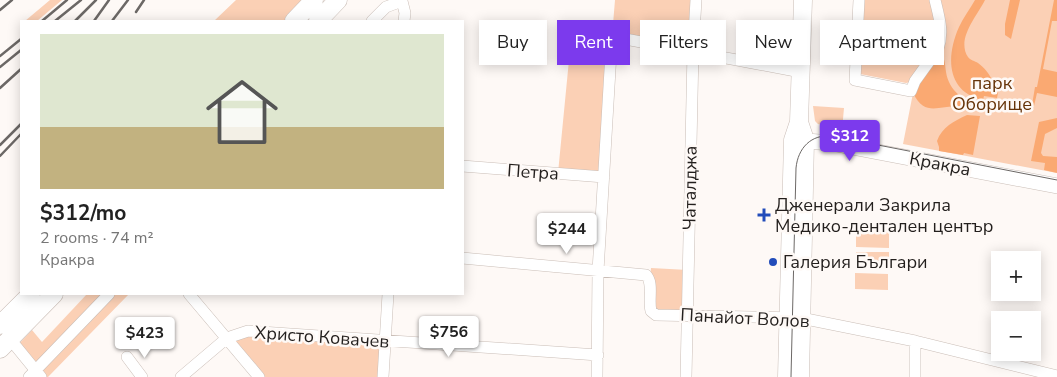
<!DOCTYPE html>
<meta charset="utf-8">
<style>
:root{--surface:#fff;--page:#f6f6f6;--text:#222;--muted:#767676;--line:#e0e0e0;--accent:#7c3aed}
body{margin:0;font-family:"Nunito Sans",sans-serif;background:var(--page);color:var(--text);height:100vh;display:flex;flex-direction:column;font-size:19px;white-space:nowrap}
*{box-sizing:border-box;margin:0}
p{font-size:16px;color:var(--muted)}
.icon{flex:none;width:28px;height:28px;fill:none;stroke:currentColor;stroke-width:2;stroke-linecap:round;stroke-linejoin:round}
.map{position:relative;flex:1;overflow:hidden}
.details{position:absolute;left:20px;top:20px;width:444px;height:275px;display:flex;flex-direction:column;background:var(--surface);border-radius:0px;box-shadow:0 2px 12px #0003}
.details>*{flex:none}
.guide{position:absolute;left:479px;top:20px;width:475px;height:45px;display:flex;gap:10px}
.buttons{position:absolute;left:991px;top:251px;display:grid;gap:10px}
.buttons a{display:grid;place-items:center;width:50px;height:50px;border-radius:0px;background:var(--surface);box-shadow:0 2px 12px #0003;font-size:25px}
.price{position:absolute;translate:-50% -42px;padding:0 11px;border-radius:5px;background:#fff;color:#222;font-size:16px;line-height:32px;filter:drop-shadow(0 1px 2px #0008)}
.price::after{content:'';position:absolute;left:50%;top:30px;width:15px;height:11px;margin-left:-8px;background:inherit;clip-path:polygon(0 0,100% 0,50% 100%)}
.price.selected{background:var(--accent);color:#fff}
ul{padding:0;list-style:none}
li{display:grid;align-content:center;gap:10px;height:265px;padding:0 20px}
li+li{border-top:1px solid var(--line)}
li span{display:grid;place-items:center;height:155px;border-radius:0px;color:#555}
li>.icon{margin-inline-start:auto}
span .icon{width:90px;height:90px;fill:#fffc;stroke-width:1}
li b{font-size:21px}
.tag{padding:0 18px;border-radius:0px;background:var(--surface);box-shadow:0 2px 12px #0003;font-size:18px;line-height:45px}
.tag.selected{background:var(--accent);color:#fff}
.map>svg:first-child{display:block}
</style>
<div class="map">
<svg width="1057" height="377" viewBox="0 0 1057 377">
<rect width="100%" height="100%" fill="#fef9f6"/>
<path fill="#fbd0b5" d="M50,0H62L37,21H25Z
M236,0H304L284,21H214Z
M615,0H696L693,51L612,36L604,177L558,173L572,29L612,36Z
M859,0H935L941,37L915,81L906,83L855,73Z
M938,0H1057V173L903,144L913,93L941,53Z
M813,106L844,108L842,130L818,124L815,121Z
M856,231L889,232V248L856,247Z
M856,252H889V268H856Z
M651,268L688,270V315H656L650,280Z
M855,273L888,274V290L855,289Z
M87,294H129L48,377H41L16,347L32,330L42,342Z
M248,332L385,341L383,377H259L228,339Z"/>
<path fill="#faa972" d="M975,0H985C977,16 956,39 968,57C970,60 975,61 978,63C985,68 989,74 993,81L1000,83L997,98L984,96L983,100C946,92 946,56 959,27C963,18 970,9 975,0Z
M1010,0H1020L1011,39L1005,35V24Z
M1054,0H1057V21H1052L1043,69L1057,72V97L1037,93L1034,106L1032,105L1035,87H1037Z
M941,53C945,59 945,64 946,72C949,91 964,102 982,105V107C974,110 966,106 958,106C938,106 925,117 913,93Z
M967,115L980,116L973,155L964,153L963,155L939,151V147L937,141C942,127 954,121 967,115Z
M1057,118V128L1045,134L1041,153L1043,156L1057,157V173L1044,170L1045,163L1031,161L1039,122Z"/>
<g fill="none" stroke-linecap="round" stroke-linejoin="round">
<defs>
<path id="street" d="M859,0L855,80L911,91L915,81L938,49C944,32 939,17 935,0
M402,1L405,13L404,21
M372,21L386,7L402,1
M572,29L801,72
M462,166L604,177
M462,258L646,275C654,283 648,300 651,311L656,315L801,318L915,341L1057,376
M189,294L259,377
M10,339L41,377
M127,357L142,377
M29,377L109,294
M181,377L227,338L248,331L598,355
M383,377L388,294
M597,377L598,271L612,36
M686,377L693,51L696,0
M915,377V341"/>
<path id="secondary" d="M794,140L831,143L1057,186"/>
<path id="primary" d="M294,21L314,0
M318,21L338,0
M799,122L805,140L800,377
M0,325L31,294
M0,349L54,294
M787,377L793,140L799,122L803,0"/>
</defs>
<use href="#street" stroke="#cabeb7" stroke-width="12"/>
<use href="#secondary" stroke="#cabeb7" stroke-width="16"/>
<use href="#primary" stroke="#cabeb7" stroke-width="19"/>
<use href="#street" stroke="#fff" stroke-width="11"/>
<use href="#secondary" stroke="#fff" stroke-width="15"/>
<use href="#primary" stroke="#fff" stroke-width="18"/>
<path stroke="#6c6866" stroke-width="1" d="M791,377L796,168C798,148 811,134 832,136L1057,180"/>
<path stroke="#6c6866" stroke-width="2.5" d="M0,10L12,0
M136,12L144,0
M42,21L67,0
M55,21L81,0
M75,21L96,0
M94,21L109,0
M112,21L128,0
M0,56L21,39
M0,67L21,50
M0,88L21,69
M0,145L21,124
M0,156L21,134"/>
</g>
<g fill="#224cba" stroke="#fef9f6" stroke-width="2">
<path d="M761.5 207.5h5v5h5v5h-5v5h-5v-5h-5v-5h5z"/>
<circle cx="773" cy="262" r="5"/>
</g>
<g text-anchor="middle" dominant-baseline="central" stroke-width="5" stroke-linejoin="round" paint-order="stroke">
<g font-size="18" fill="#663308" stroke="#fef9f6">
<text x="992" y="83">парк<tspan x="992" dy="21">Оборище</tspan></text>
</g>
<g font-size="18" fill="#231f1d" stroke="#fef9f6">
<text transform="translate(940 164) rotate(11)">Кракра</text>
<text transform="translate(533 172) rotate(4)">Петра</text>
<text transform="translate(690 188) rotate(-89)">Чаталджа</text>
<text transform="translate(745 318) rotate(3)">Панайот Волов</text>
<text transform="translate(322 337) rotate(4)">Христо Ковачев</text>
</g>
<g font-size="18" fill="#231f1d" stroke="#fef9f6" text-anchor="start">
<text x="775" y="205">Дженерали Закрила<tspan x="775" dy="21">Медико-дентален център</tspan></text>
<text x="783" y="262">Галерия Българи</text>
</g>
</g>
</svg>
<div class="buttons">
<a>+</a>
<a>−</a>
</div>
<b class="price selected" style="left:850px;top:162px">$312</b>
<b class="price" style="left:567px;top:255px">$244</b>
<b class="price" style="left:449px;top:358px">$756</b>
<b class="price" style="left:145px;top:359px">$423</b>
<div class="guide">
<a class="tag">Buy</a>
<a class="tag selected">Rent</a>
<a class="tag">Filters</a>
<a class="tag">New</a>
<a class="tag">Apartment</a>
</div>
<section class="details">
<ul>
<li><span style="background:linear-gradient(#dfe7d0 60%,#c2b280 0)"><svg class="icon" aria-label="home" viewBox="0 0 24 24"><path d="M3 11l9-7 9 7M6 9v11h12V9"/></svg></span><div><b>$312/mo</b><p>2 rooms · 74 m²</p><p>Кракра</p></div></li>
</ul>
</section>
</div>
